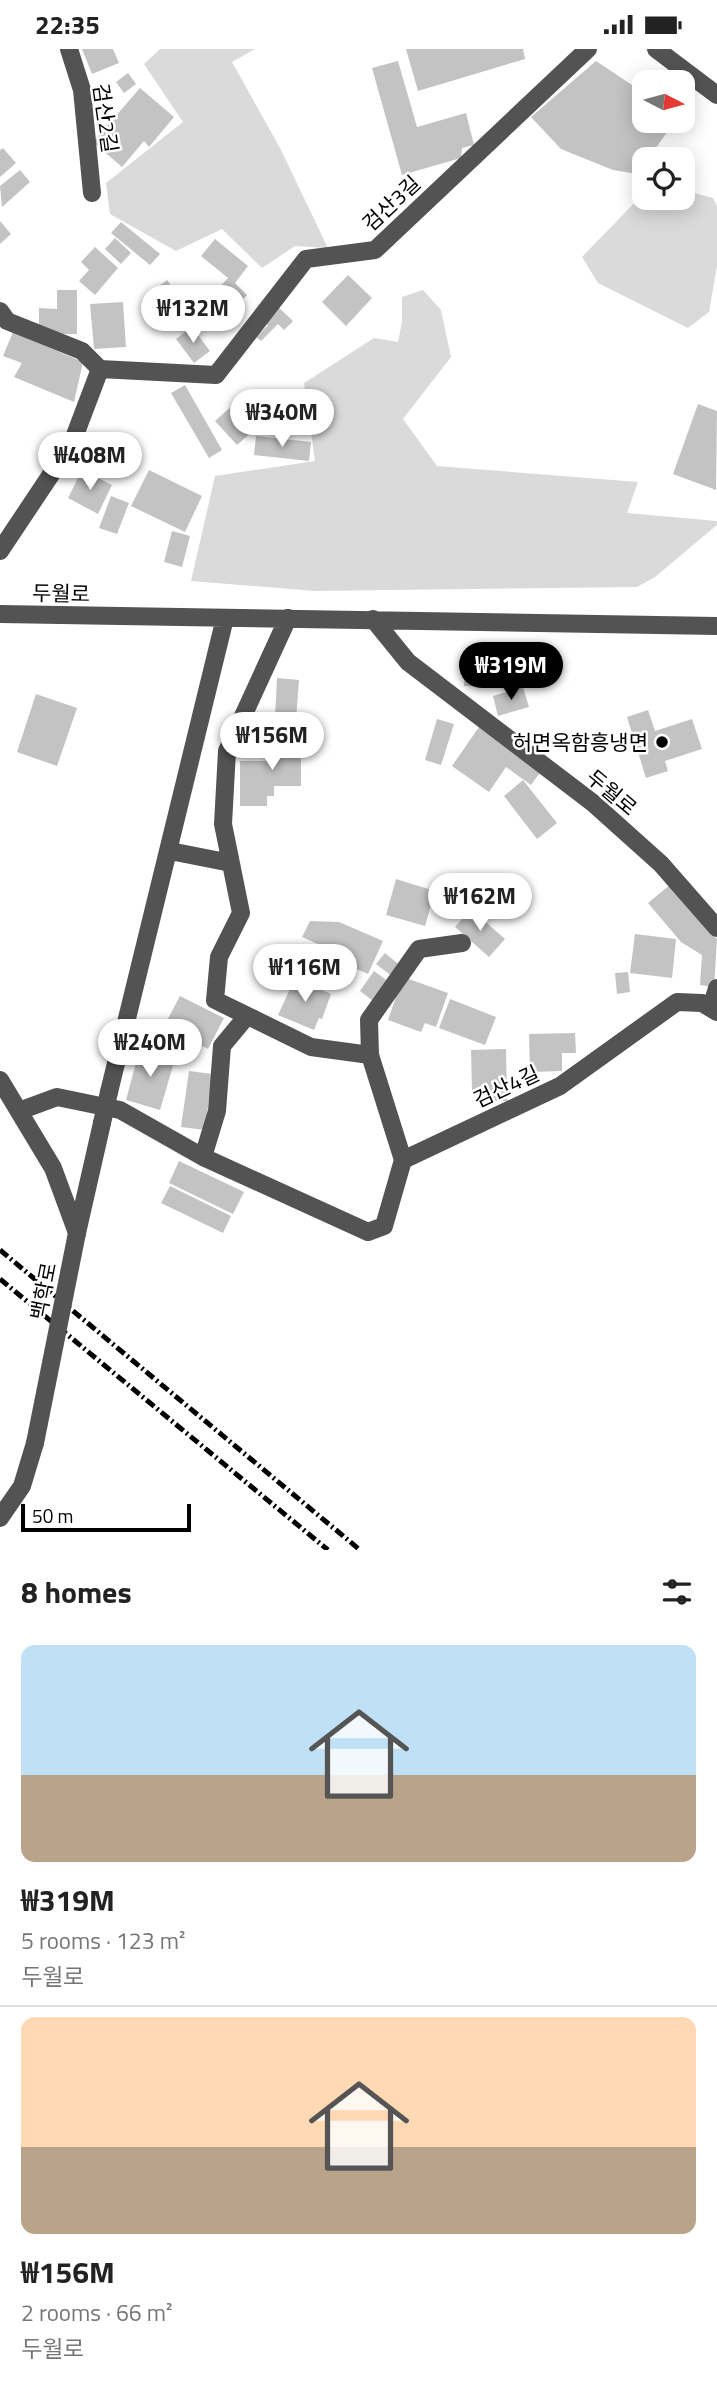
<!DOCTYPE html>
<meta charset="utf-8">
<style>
:root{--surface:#fff;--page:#f6f6f6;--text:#222;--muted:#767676;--line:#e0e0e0;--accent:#000}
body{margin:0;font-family:"Titillium Web","Noto Sans KR",sans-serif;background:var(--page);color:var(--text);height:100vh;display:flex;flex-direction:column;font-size:26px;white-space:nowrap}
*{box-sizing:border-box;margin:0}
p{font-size:23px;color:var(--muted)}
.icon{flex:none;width:38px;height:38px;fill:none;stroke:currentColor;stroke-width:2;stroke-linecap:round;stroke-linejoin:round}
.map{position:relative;height:1501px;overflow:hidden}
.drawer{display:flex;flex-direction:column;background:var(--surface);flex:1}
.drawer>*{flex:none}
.needle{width:46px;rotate:96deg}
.controls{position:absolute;left:632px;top:21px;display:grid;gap:14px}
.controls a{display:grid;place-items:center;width:63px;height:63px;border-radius:14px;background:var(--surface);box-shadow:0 4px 18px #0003;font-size:35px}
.scale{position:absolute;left:21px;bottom:18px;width:170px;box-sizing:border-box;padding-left:7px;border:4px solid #000;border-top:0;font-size:19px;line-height:24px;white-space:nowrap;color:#000;-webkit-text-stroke:5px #fff;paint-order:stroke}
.price{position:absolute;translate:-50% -60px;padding:0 16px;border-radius:24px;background:#fff;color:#222;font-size:23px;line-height:46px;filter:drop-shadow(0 2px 4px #0008)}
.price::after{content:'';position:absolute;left:50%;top:42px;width:21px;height:16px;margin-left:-10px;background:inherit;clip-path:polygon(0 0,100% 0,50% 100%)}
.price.current{background:var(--accent);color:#fff}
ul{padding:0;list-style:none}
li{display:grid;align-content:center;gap:14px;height:371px;padding:0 21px}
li+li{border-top:2px solid var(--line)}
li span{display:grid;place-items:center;height:217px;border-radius:14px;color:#555}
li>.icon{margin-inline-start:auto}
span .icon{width:126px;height:126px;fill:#fffc;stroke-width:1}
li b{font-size:30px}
h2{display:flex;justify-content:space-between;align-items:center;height:84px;padding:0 21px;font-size:30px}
.status{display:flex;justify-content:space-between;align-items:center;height:49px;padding:0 35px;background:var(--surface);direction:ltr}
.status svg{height:19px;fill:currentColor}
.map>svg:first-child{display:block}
</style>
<div class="status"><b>22:35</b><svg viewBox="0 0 49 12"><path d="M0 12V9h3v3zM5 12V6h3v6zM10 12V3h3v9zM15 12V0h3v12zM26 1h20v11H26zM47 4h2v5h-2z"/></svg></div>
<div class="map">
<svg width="717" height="1501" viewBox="0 0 717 1501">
<rect width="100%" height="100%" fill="#fff"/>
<path fill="#dadada" d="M160,0H255L232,13L280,99L328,199L295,197L262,219L222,180L176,202L110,165L106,134L183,73L144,15Z
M683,141L713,149L717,157V217L709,263L688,279L598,234L582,208L643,145L644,149H682Z
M423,241L441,261L451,308L403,370L437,417L638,433L627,464L717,472V476L655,528L637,538L315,542L191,532L215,427L315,412L304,334L374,289L398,293L402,273V248Z"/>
<path fill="#c3c3c3" d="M82,0H113L119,14L92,25Z
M406,0H523L525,10L418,42Z
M398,12L417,78L466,64L474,96L462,99L461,109L402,126L372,19Z
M596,12L644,44V72H675L648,110H644V116L637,125L613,121L561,100L531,68Z
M128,24L136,35L124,44L116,33Z
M140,39L174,68L149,98L144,92L122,118L93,93Z
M3,99L16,114L0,128V101Z
M20,121L30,133L2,158L0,137Z
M0,172L11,185L0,195Z
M121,173L160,205L150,216L111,184Z
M115,189L131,204L121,215L105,200Z
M215,190L248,217L235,234L247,246L218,277L199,260L228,229L201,207Z
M95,198L118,219L95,246L79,232L89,221L81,213Z
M348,226L372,249L346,277L322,253Z
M167,231L193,268L176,280L150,244Z
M57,241H77V285H39V259L57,260Z
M123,253L126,298L94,300L90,255Z
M277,257L293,272L284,281L278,275L261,292L256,288L268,276L262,273Z
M192,278L210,302L194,314L176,290Z
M13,283L83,313L74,353L14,328L22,314L3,307Z
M185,336L222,401L209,409L171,344Z
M277,350L295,351L294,377L276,376Z
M698,355L717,362L716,441L673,425Z
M233,356L255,380L237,396L215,372Z
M264,358L276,359L274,382H263Z
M256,387L311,393L309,412L254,406Z
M82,421L112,436L98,465L68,449Z
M149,421L202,447L185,483L131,457Z
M111,447L129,454L117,485L99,479Z
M172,482L190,487L182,518L164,513Z
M465,607L511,608V638L464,637Z
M277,629L299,631L296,670L275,668Z
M523,638L529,658L498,667L493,647Z
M36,645L77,659L57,717L17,703Z
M648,661L655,682L692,670L702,700L665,712L668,722L646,729L627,668Z
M437,670L454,675L441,716L425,711Z
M479,678L542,721L531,736L506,718L489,743L452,717Z
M274,685H301V737H274V747H267V757H240V712H274Z
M523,731L557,774L537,790L504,747Z
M396,830L435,842L425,877L386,866Z
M671,835L717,890L714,938L700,936L702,906L681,893L648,854Z
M471,860L505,890L489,908L455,878Z
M310,872L339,873L383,892L368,925L324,906L327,899L302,888Z
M635,885L676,890L672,929L630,924Z
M385,904L402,918L393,928L376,915Z
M374,922L392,935L377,955L360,942Z
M628,923L630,943L617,945L615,924Z
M403,928L448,944L436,978L425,974L421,983L388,971Z
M295,929L331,945L322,970L319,969L314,981L278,966Z
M180,947L224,969L208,1000L164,977Z
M450,950L496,968L485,996L439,979Z
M575,984L576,1004H562V1022L530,1023L529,985Z
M140,999L175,1010L160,1061L126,1051Z
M506,1000L507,1052H489V1042H472L471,1001Z
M189,1022L212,1025L205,1081L181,1078Z
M179,1112L244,1143L233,1165L169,1134Z
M170,1137L231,1167L223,1184L161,1154Z"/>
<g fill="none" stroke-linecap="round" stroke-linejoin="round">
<path stroke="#535353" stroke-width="18" d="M69,0L82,41L92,144
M656,0L717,46
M0,262L7,272L82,302L100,320
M0,502L72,394L100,320L216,326L306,210L375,201L588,0
M0,565L717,577
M288,569L227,702L223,775L241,864L219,908L215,951L311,998L370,1006L403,1111L560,1037L677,953L702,954L717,963
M373,570L408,613L593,754L661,815L717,879
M170,802L231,814
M711,959L717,939
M370,1006L369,971L419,900L462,894
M0,1031L53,1119L77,1184
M109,1043L225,569
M19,1062L57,1048L120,1061L203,1108L217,1062L222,997L247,967
M203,1108L368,1183L384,1177L403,1111
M77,1184L102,1074
M0,1469L22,1437L35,1394"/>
<path stroke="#000" stroke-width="5" stroke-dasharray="10 3.5 2 3.5" stroke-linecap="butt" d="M0,1201L360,1501
M0,1230L328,1501"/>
<path stroke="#535353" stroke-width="18" d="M102,1074L109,1043
M35,1394L77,1184"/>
</g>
<circle fill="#000" stroke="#fff" stroke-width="2.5" cx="662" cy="693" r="7"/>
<g text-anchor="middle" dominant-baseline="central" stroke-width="5" stroke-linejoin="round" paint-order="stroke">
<g font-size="21" fill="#000" stroke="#fff">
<text transform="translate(106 69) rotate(82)">검산2길</text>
<text transform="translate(391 154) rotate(-43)">검산3길</text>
<text transform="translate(61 544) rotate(1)">두월로</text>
<text transform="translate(612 743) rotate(40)">두월로</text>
<text transform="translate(506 1037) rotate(-25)">검산4길</text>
<text transform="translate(43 1242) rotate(-79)">백학로</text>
</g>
<g font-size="21" fill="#000" stroke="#fff" text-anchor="end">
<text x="648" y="693">허면옥함흥냉면</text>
</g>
</g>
</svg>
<div class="controls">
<a><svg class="needle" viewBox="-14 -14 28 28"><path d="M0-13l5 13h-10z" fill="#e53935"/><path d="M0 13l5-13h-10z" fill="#767676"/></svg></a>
<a><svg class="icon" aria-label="locate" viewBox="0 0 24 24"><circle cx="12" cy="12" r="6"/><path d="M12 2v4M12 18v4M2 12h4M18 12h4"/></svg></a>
</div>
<div class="scale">50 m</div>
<b class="price" style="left:193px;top:296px">₩132M</b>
<b class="price" style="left:282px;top:400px">₩340M</b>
<b class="price" style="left:90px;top:443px">₩408M</b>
<b class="price current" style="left:511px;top:653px">₩319M</b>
<b class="price" style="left:272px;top:723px">₩156M</b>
<b class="price" style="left:480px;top:884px">₩162M</b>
<b class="price" style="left:305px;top:955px">₩116M</b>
<b class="price" style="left:150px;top:1030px">₩240M</b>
</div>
<section class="drawer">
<h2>8 homes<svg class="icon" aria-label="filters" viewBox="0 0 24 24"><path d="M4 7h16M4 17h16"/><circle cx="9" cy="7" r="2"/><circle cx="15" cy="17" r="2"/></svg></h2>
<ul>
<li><span style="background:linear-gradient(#bfe0f5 60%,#b9a48a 0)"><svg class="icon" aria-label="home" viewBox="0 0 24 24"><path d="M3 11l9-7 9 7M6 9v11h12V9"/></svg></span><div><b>₩319M</b><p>5 rooms · 123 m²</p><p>두월로</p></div></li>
<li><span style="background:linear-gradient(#ffd9b3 60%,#b9a48a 0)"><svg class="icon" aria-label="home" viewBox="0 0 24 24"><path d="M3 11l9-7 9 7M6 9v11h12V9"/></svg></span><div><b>₩156M</b><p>2 rooms · 66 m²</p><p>두월로</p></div></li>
</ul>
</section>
